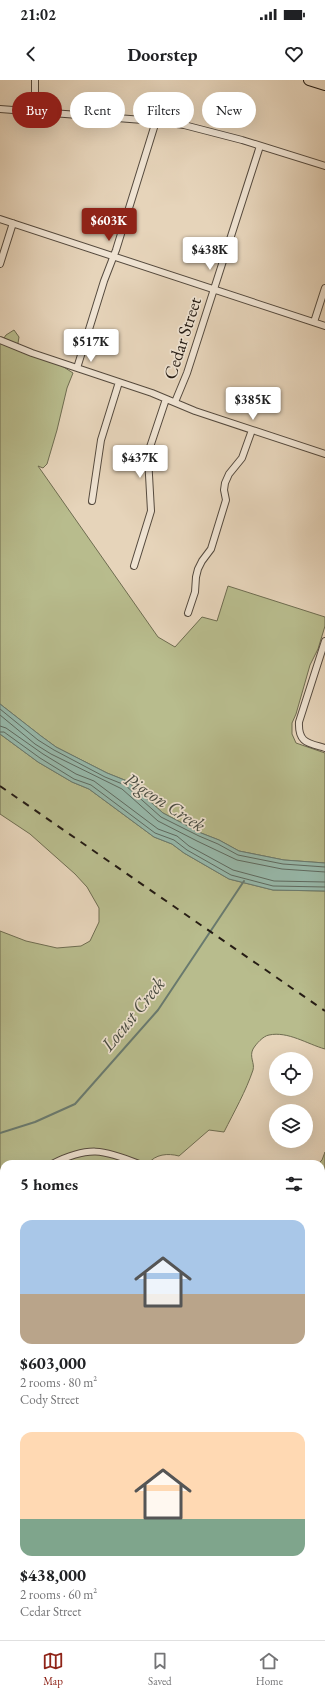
<!DOCTYPE html>
<meta charset="utf-8">
<style>
:root{--surface:#fff;--page:#f2f2f2;--text:#202124;--muted:#757577;--line:#e0e0e0;--accent:#8f2418}
body{margin:0;font-family:"EB Garamond",serif;background:var(--page);color:var(--text);height:100vh;display:flex;flex-direction:column;font-size:15px;white-space:nowrap}
*{box-sizing:border-box;margin:0}
p{font-size:13px;color:var(--muted)}
.icon{flex:none;width:22px;height:22px;fill:none;stroke:currentColor;stroke-width:2;stroke-linecap:round;stroke-linejoin:round}
.map{position:relative;flex:1;overflow:hidden}
.panel{position:absolute;left:0px;top:1080px;width:325px;height:480px;display:flex;flex-direction:column;background:var(--surface);border-radius:12px 12px 0 0;box-shadow:0 4px 16px #0002}
.panel>*{flex:none}
.hud{position:absolute;left:12px;top:12px;width:301px;height:36px;display:flex;gap:8px}
.tools{position:absolute;left:269px;top:972px;display:grid;gap:8px}
.tools a{display:grid;place-items:center;width:44px;height:44px;border-radius:50%;background:var(--surface);box-shadow:0 4px 16px #0002;font-size:20px}
.price{position:absolute;translate:-50% -34px;padding:0 9px;border-radius:4px;background:#fff;color:#222;font-size:13px;line-height:26px;filter:drop-shadow(0 1px 2px #0008)}
.price::after{content:'';position:absolute;left:50%;top:24px;width:12px;height:9px;margin-left:-6px;background:inherit;clip-path:polygon(0 0,100% 0,50% 100%)}
.price.on{background:var(--accent);color:#fff}
ul{padding:0;list-style:none}
li{display:grid;align-content:center;gap:8px;height:212px;padding:0 20px}
li span{display:grid;place-items:center;height:124px;border-radius:12px;color:#555}
li>.icon{margin-inline-start:auto}
span .icon{width:72px;height:72px;fill:#fffc;stroke-width:1}
li b{font-size:17px}
h2{display:flex;justify-content:space-between;align-items:center;height:48px;padding:0 20px;font-size:17px}
.tag{padding:0 14px;border-radius:18px;background:var(--surface);box-shadow:0 4px 16px #0002;font-size:14px;line-height:36px}
.tag.on{background:var(--accent);color:#fff}
.status{display:flex;justify-content:space-between;align-items:center;height:28px;padding:0 20px;background:var(--surface);direction:ltr}
.status svg{height:11px;fill:currentColor}
header{display:flex;justify-content:space-between;align-items:center;height:52px;padding:0 20px;background:var(--surface);font-size:18px;font-weight:700}
.tabs{display:flex;justify-content:space-around;align-items:center;height:56px;border-top:1px solid var(--line);background:var(--surface);font-size:11px;color:var(--muted)}
.tabs a{display:grid;justify-items:center;gap:2px}
.tabs .on{color:var(--accent)}
.map>svg:first-child{display:block}
</style>
<div class="status"><b>21:02</b><svg viewBox="0 0 49 12"><path d="M0 12V9h3v3zM5 12V6h3v6zM10 12V3h3v9zM15 12V0h3v12zM26 1h20v11H26zM47 4h2v5h-2z"/></svg></div>
<header><svg class="icon" aria-label="back" viewBox="0 0 24 24"><path d="M15 5l-7 7 7 7"/></svg>Doorstep<svg class="icon" aria-label="heart" viewBox="0 0 24 24"><path d="M12 20l-8-8c-3-5 5-10 8-4 3-6 11-1 8 4z"/></svg></header>
<div class="map">
<svg width="325" height="1560" viewBox="0 0 325 1560">
<rect width="100%" height="100%" fill="#e6d4ba"/>
<filter id="stains"><feTurbulence type="fractalNoise" baseFrequency=".005" numOctaves="4"/><feColorMatrix values="0 0 0 0 .2 0 0 0 0 .09 0 0 0 0 .02 0 0 0 .5 -.17"/></filter>
<radialGradient id="worn" r=".72"><stop offset=".6" stop-color="#630" stop-opacity="0"/><stop offset="1" stop-color="#630" stop-opacity=".3"/></radialGradient>
<path fill="#b8bc8d" stroke="#6e6c50" d="M14,250L19,257L18,263L23,272L59,284L73,293L67,308L57,350L47,384L43,388L38,386L158,557L175,567L202,537L217,541L228,506L325,537V546L318,569L310,585L296,634L292,643V654L296,663L325,673V783L284,780L239,771L219,760L201,753L163,733L127,701L107,693L56,667L41,656L0,624V264L6,255Z
M0,654L38,682L72,702L89,709L154,757L172,764L184,773L229,799L273,810L325,811V969C307,964 288,951 269,955C263,956 256,964 253,969C249,977 255,983 253,990C246,1011 234,1032 224,1052L209,1050L179,1076C168,1073 155,1074 148,1084H4V1556H52L40,1560H0V851L26,861L57,868L81,866L90,861L99,842V828L87,807L75,794L30,754L0,734Z
M325,1072V1201L321,1199V1084H318L322,1080Z
M325,1220V1251L321,1249C321,1241 318,1226 325,1220Z
M325,1296V1329L321,1326V1298Z
M321,1348L325,1351V1539L321,1538Z
M74,1556H91L89,1560H73Z
M141,1556H170L171,1560H141Z
M196,1556H245L243,1560H197Z
M268,1556H291L287,1560H269Z"/>
<path fill="#97b9ab" stroke="#697a6f" d="M0,624L41,656L56,667L107,693L127,701L163,733L201,753L219,760L239,771L284,780L325,783V811L273,810L229,799L184,773L172,764L154,757L89,709L72,702L38,682L0,654Z"/>
<g fill="none" stroke-linecap="round" stroke-linejoin="round">
<path stroke="#5e6a60" stroke-width="1" d="M0,629L38,660L54,670L105,697L125,705L161,737L199,756L218,764L238,775L283,784L325,787
M0,635L35,664L51,674L122,709L158,741L197,761L237,780L282,789L325,792
M0,646L6,648L43,674L76,694L94,701L158,749L177,756L189,766L233,790L274,801L325,802
M0,652H4L40,678L74,699L91,705L155,753L174,760L187,770L231,795L273,806L325,807"/>
<path stroke="#697a6f" stroke-width="2" d="M0,1053L35,1042L75,1024L158,930L244,801"/>
<defs>
<path id="minor" d="M0,29L156,41L184,45L242,60L325,86
M35,31V0
M0,139L325,246
M0,184L13,143
M314,242L325,208
M0,260L32,273L152,313L195,331L325,374
M77,288L104,201L116,170L156,41
M175,322L187,293L260,66
M92,421L101,360L119,302
M134,486L151,431L148,377L149,370L166,319
M188,533L195,512L196,497L198,489L202,481L211,469L226,420L224,410L225,403L229,394L242,378L252,350
M325,561L299,642C298,663 308,663 325,668
M52,1084C88,1066 103,1069 139,1084
M0,1124L4,1120
M321,1261L325,1262
M108,1556L109,1560"/>
<path id="primary" d="M309,0L325,5"/>
</defs>
<use href="#minor" stroke="#554a3e" stroke-width="8"/>
<use href="#primary" stroke="#251c14" stroke-width="12"/>
<use href="#minor" stroke="#efe3d2" stroke-width="6"/>
<use href="#primary" stroke="#e6d4ba" stroke-width="10"/>
<path stroke="#251c14" stroke-width="2" stroke-dasharray="7 7" stroke-linecap="butt" d="M0,706L325,931"/>
</g>
<g text-anchor="middle" dominant-baseline="central" stroke-width="3.5" stroke-linejoin="round" paint-order="stroke">
<g font-size="18" fill="#251c14" stroke="#efe3d2">
<text transform="translate(182 258) rotate(-72)">Cedar Street</text>
</g>
<g font-size="19" font-style="italic" fill="#474b41" stroke="#efe3d2">
<text transform="translate(165 722) rotate(33)">Pigeon Creek</text>
<text transform="translate(133 934) rotate(-51)">Locust Creek</text>
</g>
</g>
<rect width="100%" height="100%" filter="url(#stains)"/>
<rect width="100%" height="100%" fill="url(#worn)"/>
</svg>
<div class="tools">
<a><svg class="icon" aria-label="locate" viewBox="0 0 24 24"><circle cx="12" cy="12" r="6"/><path d="M12 2v4M12 18v4M2 12h4M18 12h4"/></svg></a>
<a><svg class="icon" aria-label="layers" viewBox="0 0 24 24"><path d="M12 4l9 5-9 5-9-5zM3 14l9 5 9-5"/></svg></a>
</div>
<b class="price on" style="left:109px;top:162px">$603K</b>
<b class="price" style="left:210px;top:191px">$438K</b>
<b class="price" style="left:91px;top:283px">$517K</b>
<b class="price" style="left:253px;top:341px">$385K</b>
<b class="price" style="left:140px;top:399px">$437K</b>
<div class="hud">
<a class="tag on">Buy</a>
<a class="tag">Rent</a>
<a class="tag">Filters</a>
<a class="tag">New</a>
</div>
<section class="panel">
<h2>5 homes<svg class="icon" aria-label="filters" viewBox="0 0 24 24"><path d="M4 7h16M4 17h16"/><circle cx="9" cy="7" r="2"/><circle cx="15" cy="17" r="2"/></svg></h2>
<ul>
<li><span style="background:linear-gradient(#a9c7e8 60%,#b9a48a 0)"><svg class="icon" aria-label="home" viewBox="0 0 24 24"><path d="M3 11l9-7 9 7M6 9v11h12V9"/></svg></span><div><b>$603,000</b><p>2 rooms · 80 m²</p><p>Cody Street</p></div></li>
<li><span style="background:linear-gradient(#ffd9b3 70%,#7fa58c 0)"><svg class="icon" aria-label="home" viewBox="0 0 24 24"><path d="M3 11l9-7 9 7M6 9v11h12V9"/></svg></span><div><b>$438,000</b><p>2 rooms · 60 m²</p><p>Cedar Street</p></div></li>
</ul>
</section>
</div>
<nav class="tabs">
<a class="on"><svg class="icon" aria-label="map" viewBox="0 0 24 24"><path d="M3 6l6-2 6 2 6-2v14l-6 2-6-2-6 2zM9 4v14M15 6v14"/></svg>Map</a>
<a><svg class="icon" aria-label="saved" viewBox="0 0 24 24"><path d="M7 4h10v16l-5-4-5 4z"/></svg>Saved</a>
<a><svg class="icon" aria-label="home" viewBox="0 0 24 24"><path d="M3 11l9-7 9 7M6 9v11h12V9"/></svg>Home</a>
</nav>
